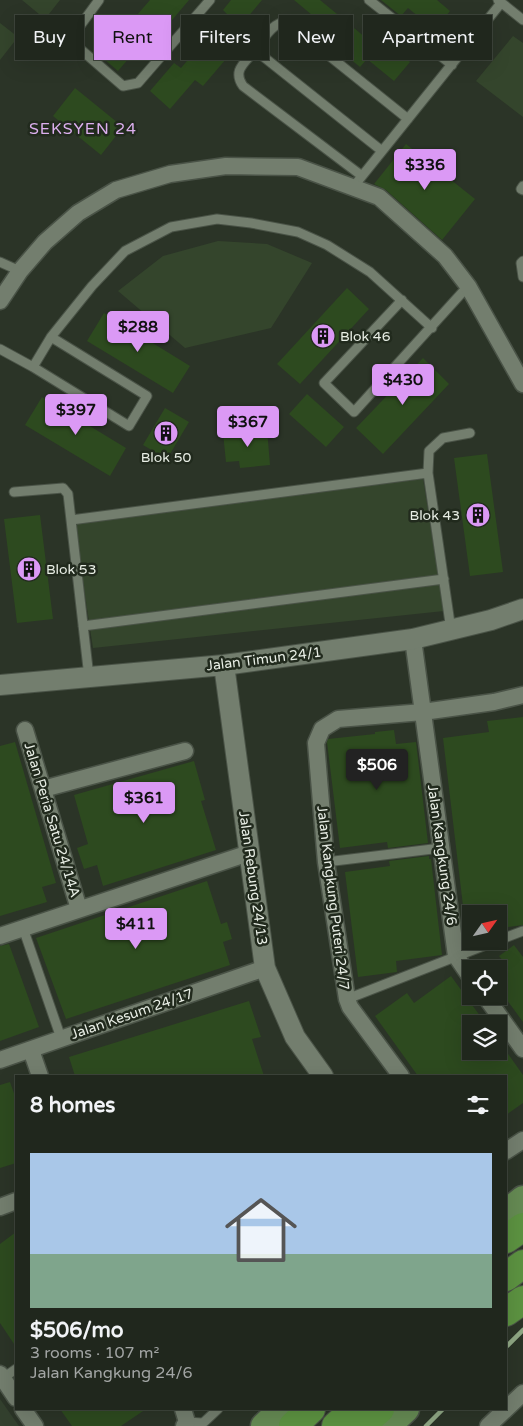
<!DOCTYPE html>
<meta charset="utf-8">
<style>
:root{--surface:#20271d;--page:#282f26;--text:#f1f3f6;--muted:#a2a5a4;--line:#3d443b;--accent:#db99f5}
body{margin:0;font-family:"Varela Round",sans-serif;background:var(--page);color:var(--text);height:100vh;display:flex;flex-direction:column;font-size:19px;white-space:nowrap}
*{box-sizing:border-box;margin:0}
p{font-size:16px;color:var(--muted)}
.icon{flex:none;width:28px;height:28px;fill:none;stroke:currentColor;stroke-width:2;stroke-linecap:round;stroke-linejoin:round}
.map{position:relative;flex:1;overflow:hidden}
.side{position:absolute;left:15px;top:1075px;width:492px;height:335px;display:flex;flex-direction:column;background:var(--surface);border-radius:0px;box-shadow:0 5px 20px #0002,0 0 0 1px var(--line)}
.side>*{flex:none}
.top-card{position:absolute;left:15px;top:15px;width:494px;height:45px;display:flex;gap:10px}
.needle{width:32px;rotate:56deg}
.buttons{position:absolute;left:462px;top:905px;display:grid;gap:10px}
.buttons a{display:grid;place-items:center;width:45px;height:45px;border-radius:0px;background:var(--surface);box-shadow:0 5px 20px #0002,0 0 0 1px var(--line);font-size:25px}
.price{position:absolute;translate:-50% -42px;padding:0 11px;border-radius:5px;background:var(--accent);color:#111;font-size:16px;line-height:32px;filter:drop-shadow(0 1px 2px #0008)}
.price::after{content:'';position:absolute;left:50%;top:30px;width:15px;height:11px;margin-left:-8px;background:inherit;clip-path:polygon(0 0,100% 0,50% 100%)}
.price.current{background:#222;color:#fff}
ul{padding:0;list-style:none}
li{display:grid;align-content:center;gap:10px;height:265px;padding:0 15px}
li span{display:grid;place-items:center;height:155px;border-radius:0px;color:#555}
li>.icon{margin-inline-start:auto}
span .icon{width:90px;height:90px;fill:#fffc;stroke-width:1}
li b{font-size:21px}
h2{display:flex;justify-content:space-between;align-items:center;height:60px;padding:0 15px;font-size:21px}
.tag{padding:0 18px;border-radius:0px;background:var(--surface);box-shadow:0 5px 20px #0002,0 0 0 1px var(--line);font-size:18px;line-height:45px}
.tag.current{background:var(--accent);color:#111}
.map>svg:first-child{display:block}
</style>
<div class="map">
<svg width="523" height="1426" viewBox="0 0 523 1426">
<rect width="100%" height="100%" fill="#2b3427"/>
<path fill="#33402e" d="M0,1399L19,1426H0Z"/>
<path fill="#34452c" d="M22,0H60L45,19Z
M0,23L18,37L0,60Z
M513,36L523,43V117L476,81Z
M218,241L267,244L312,263L271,328L185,348L118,291L163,256Z
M423,479L444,611L93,648L74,522Z"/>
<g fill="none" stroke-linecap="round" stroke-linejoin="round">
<path stroke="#8fa784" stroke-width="4.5" d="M506,1347L523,1330
M426,1426L443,1409"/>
</g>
<path fill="#2d4a1f" d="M150,0H189L147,50L141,44L118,71L97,53L120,26L124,30Z
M231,0H262L241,25L249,32L203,86L195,80L170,109L150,91L174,63L181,68L227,14L223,10Z
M294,0H320L377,47L383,40L410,62L394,81L367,59L360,67L306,23L312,15Z
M381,0H437L450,11L435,30L408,8L401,16Z
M75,88L123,127L101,155L53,116Z
M406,144L475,199L442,240L386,190L374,184Z
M347,288L369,309L300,384L277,364Z
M104,313L190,366L173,393L87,341Z
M423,358L449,384L383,454L356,428Z
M307,394L344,427L326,447L289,414Z
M42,397L126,448L110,476L25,425Z
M165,408L189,422L167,459L143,445Z
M267,429L270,465L240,468L239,461L226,462L223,433Z
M487,454L503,572L470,576L454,458Z
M40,515L53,619L17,623L4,519Z
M523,717V925L499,928V914H464L443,738L489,732L487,721Z
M394,730L396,744L416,742L428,843L388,848L387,842L340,848L327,742L328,739L375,734V732Z
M15,742L56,883L42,887L47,902L0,916V746Z
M194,761L205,800L201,801L216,850L103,886L97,865L84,869L77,848L88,844L74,795Z
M429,856V859H431L442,955L396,961L397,972L358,977L345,872L390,866L389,861Z
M207,881L221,924L227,922L232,939L223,942L230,965L66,1019L36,938Z
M9,944L39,1027L0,1041V946Z
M514,945L523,957V1022L499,989V964L503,961L499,956Z
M451,976L486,1024H471V1051H506L523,1075V1103L506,1115V1076H418L375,1016L407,993L414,1003Z
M249,1001L261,1037L252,1039L264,1076H75L69,1057Z
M10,1082L16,1099V1163L0,1168V1085Z
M16,1232V1347L0,1323V1244Z
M60,1409H146L121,1426H72Z"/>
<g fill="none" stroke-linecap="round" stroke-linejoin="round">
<defs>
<path id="service" d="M99,0L77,30L79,48L123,86L138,83L210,0
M369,0L452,65
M498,0L523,20
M255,50C245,63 232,70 243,86L362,176
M382,151L255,50C263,40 273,21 287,22L408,119
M354,186L501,3
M523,186L521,189L523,190
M523,261L521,263L523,277
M0,262L20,271
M402,300L324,383L354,412L468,286
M0,349L33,367L129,426L147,396L51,337
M33,367L51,337L92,286L125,251L171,227L217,219L251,223L298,232L327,245L370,272L432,328
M14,492L63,488L68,494L89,677
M71,520L428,473
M83,626L444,579
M451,630L428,473L429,451L443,438L470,433
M326,862L441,848
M23,928L61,1038
M499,940L523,931
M347,999L496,941
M3,1378L16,1369
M187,1422L203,1423L218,1409"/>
<path id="minor" d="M0,301L20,271L45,242L78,213L116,190L170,174L226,166L298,167L379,197L445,256L468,286L523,384
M413,639L456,956L471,978
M25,730L79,909
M43,789L185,751
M0,936L249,853
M485,996L523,1049
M31,1050L40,1076
M0,1060L265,968
M401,1076L350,1007L347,999L326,862L316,743L322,729L338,719L423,712L494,702L523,695
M506,1151L523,1140
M0,1207L16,1201
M0,1374L16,1398
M23,1409L35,1426
M183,1409L187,1422L184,1426
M488,1426L523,1393"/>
<path id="tertiary" d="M224,665L265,968L295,1037L323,1076
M0,685L224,665L413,639L491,620L523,609"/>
<path id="primary" d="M506,1213L523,1199
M264,1426L282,1409
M388,1426L406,1409"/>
<path id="motorway" d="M506,1239L523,1227
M506,1277L523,1264
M506,1312L523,1300
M293,1426L311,1409
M336,1426L355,1409
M361,1426L380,1409"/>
</defs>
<use href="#service" stroke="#4a5347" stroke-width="11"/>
<use href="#minor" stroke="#4a5347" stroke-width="19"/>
<use href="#tertiary" stroke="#4a5347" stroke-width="22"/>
<use href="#primary" stroke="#4a5347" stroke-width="29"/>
<use href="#motorway" stroke="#4a5347" stroke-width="30"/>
<use href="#service" stroke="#737e6e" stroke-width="9"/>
<use href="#minor" stroke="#737e6e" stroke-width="16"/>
<use href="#tertiary" stroke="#737e6e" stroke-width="20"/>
<use href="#primary" stroke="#658a53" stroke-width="26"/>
<use href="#motorway" stroke="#5c9241" stroke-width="28"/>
</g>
<defs>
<symbol id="building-disc" viewBox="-11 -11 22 22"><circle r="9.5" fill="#db99f5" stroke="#212a1d"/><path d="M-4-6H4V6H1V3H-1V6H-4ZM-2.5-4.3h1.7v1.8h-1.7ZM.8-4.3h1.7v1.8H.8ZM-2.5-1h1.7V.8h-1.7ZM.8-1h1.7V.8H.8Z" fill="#111"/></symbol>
</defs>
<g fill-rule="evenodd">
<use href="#building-disc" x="309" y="322" width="28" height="28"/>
<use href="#building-disc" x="152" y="419" width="28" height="28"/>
<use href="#building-disc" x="464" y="501" width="28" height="28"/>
<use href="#building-disc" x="15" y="555" width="28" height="28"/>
</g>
<g text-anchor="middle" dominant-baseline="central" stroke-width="5" stroke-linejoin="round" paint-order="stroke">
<g font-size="14" fill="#e8eee5" stroke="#212a1d" text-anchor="start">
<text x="340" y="336">Blok 46</text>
<text x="166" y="457" text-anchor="middle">Blok 50</text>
<text x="460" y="515" text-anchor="end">Blok 43</text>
<text x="46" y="569">Blok 53</text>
</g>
<g font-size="14" fill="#e8eee5" stroke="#212a1d">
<text transform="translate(264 659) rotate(-7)">Jalan Timun 24/1</text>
<text transform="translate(52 820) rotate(73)">Jalan Peria Satu 24/14A</text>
<text transform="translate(442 855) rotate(82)">Jalan Kangkung 24/6</text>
<text transform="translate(253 878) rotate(82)">Jalan Rebung 24/13</text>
<text transform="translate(333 898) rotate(83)">Jalan Kangkung Puteri 24/7</text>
<text transform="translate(132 1014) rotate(-19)">Jalan Kesum 24/17</text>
</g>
<g font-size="16" letter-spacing="1" fill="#dcafee" stroke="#212a1d">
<text x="83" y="129">SEKSYEN 24</text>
</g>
</g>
</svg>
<div class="buttons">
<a><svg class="needle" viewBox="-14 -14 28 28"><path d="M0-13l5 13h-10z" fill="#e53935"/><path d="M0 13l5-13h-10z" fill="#a2a5a4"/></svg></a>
<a><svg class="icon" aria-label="locate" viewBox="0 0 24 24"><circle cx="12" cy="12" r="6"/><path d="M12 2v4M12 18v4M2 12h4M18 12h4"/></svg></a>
<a><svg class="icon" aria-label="layers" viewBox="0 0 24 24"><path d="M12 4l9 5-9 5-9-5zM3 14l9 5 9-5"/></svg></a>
</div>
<b class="price" style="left:425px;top:191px">$336</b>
<b class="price" style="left:138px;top:353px">$288</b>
<b class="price" style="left:403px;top:406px">$430</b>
<b class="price" style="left:76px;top:436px">$397</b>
<b class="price" style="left:248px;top:448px">$367</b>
<b class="price current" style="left:377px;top:791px">$506</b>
<b class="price" style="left:144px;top:824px">$361</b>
<b class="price" style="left:136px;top:950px">$411</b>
<div class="top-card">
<a class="tag">Buy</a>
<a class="tag current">Rent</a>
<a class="tag">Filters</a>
<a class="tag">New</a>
<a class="tag">Apartment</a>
</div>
<section class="side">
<h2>8 homes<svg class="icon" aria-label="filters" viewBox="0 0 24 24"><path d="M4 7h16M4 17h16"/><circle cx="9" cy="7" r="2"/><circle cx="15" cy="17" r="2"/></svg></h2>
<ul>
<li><span style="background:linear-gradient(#a9c7e8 65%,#7fa58c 0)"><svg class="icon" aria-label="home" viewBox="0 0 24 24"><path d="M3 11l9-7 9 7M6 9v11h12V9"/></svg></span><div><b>$506/mo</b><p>3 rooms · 107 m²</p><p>Jalan Kangkung 24/6</p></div></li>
</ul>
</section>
</div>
